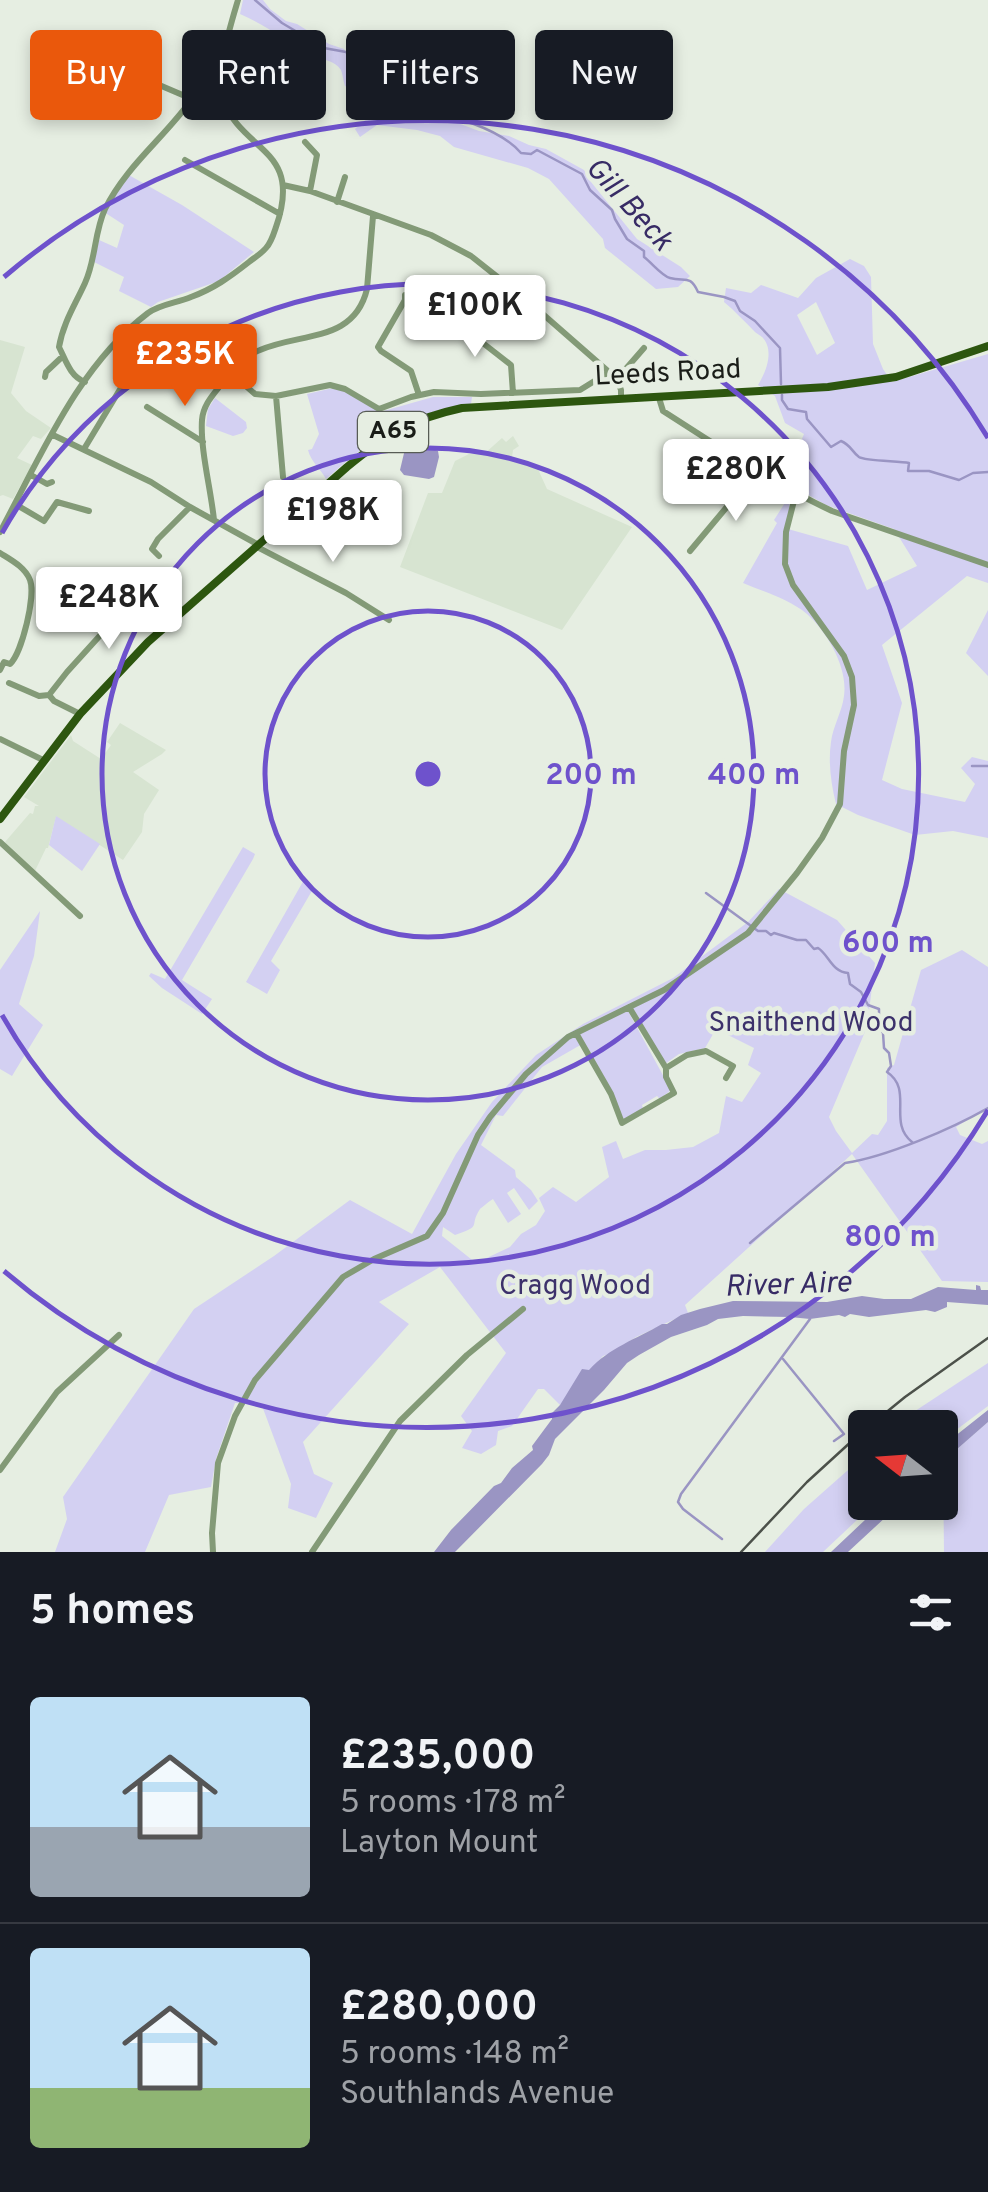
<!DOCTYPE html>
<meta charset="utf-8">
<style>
:root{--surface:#171b24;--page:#20242c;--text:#f1f3f6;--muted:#9ea1a6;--line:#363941;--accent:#ea580c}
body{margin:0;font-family:Overpass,sans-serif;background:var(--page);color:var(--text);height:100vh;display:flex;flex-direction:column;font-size:38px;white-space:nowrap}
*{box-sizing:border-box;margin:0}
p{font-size:32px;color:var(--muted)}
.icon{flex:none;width:55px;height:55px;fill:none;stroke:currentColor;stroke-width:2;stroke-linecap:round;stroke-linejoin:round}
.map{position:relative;height:1552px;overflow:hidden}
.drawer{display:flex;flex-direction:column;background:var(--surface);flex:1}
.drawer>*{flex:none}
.guide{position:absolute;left:30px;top:30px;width:930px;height:90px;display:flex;gap:20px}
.needle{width:65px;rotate:287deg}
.buttons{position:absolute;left:848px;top:1410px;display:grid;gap:20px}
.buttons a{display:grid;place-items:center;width:110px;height:110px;border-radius:10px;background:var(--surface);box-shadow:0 5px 15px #0003;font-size:50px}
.price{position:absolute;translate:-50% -85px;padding:0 22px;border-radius:10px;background:#fff;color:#222;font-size:32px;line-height:65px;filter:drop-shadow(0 2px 5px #0008)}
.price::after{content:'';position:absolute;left:50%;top:60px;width:30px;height:22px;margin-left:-15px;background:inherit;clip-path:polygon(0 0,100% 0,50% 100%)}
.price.on{background:var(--accent);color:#fff}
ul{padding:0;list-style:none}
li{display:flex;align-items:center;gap:30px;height:250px;padding:0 30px}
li+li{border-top:2px solid var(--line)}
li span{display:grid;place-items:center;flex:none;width:280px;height:200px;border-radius:10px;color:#555}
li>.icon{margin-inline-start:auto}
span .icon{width:120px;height:120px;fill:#fffc;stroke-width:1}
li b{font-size:42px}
h2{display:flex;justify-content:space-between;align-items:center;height:120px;padding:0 30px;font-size:42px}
.chip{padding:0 35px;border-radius:10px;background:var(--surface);box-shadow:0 5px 15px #0003;font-size:35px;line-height:90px}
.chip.on{background:var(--accent);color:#fff}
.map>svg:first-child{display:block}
</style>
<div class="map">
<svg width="988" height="1552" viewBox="0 0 988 1552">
<rect width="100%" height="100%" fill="#e6eee2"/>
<path fill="#d7e4d1" d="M0,340L25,347L11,393L26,411L51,428L41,439L33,436L17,458L32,465L13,499L3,495L0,496Z
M513,436L519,446L513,450L512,457L537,467L547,489L632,527L562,630L400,567L428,493H442L455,461L469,454H484L502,438L506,442Z
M120,723L166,750L162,754L133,772L159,790L144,814L142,832L123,860L56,817L48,848H46L35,871L13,853L5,842L30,813L33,814L35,806H39L24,797L71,735L73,741L101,759L111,745L107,742Z"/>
<path fill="#d3d0f2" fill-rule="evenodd" d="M243,0H263L270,9L286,21L297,24L329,44L344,49L367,86V105L360,114L355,110L354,91L345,86C343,81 343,75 341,70C335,60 322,60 312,55C287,42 266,25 240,14Z
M397,79L407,80L409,92L426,111L479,131L509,136L529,145L546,149L584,170L591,182L637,239L681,267L690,276L678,287L656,289L605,248L603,239L549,179L528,168L454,147L440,136L417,130L377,125L360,137L355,129C368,116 380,109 398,108L400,98Z
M127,174L182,205L254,252L219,281L158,302L151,307L119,291L124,277L94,262L99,240L117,248L124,225L104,212Z
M850,259L864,266L871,277L873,344L883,369L892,382L988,354V583L967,576L882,645L902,703L882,780L902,789L965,802L975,784L961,768L972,757L988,761V838L953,831L915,835L858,815L836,804C831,784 828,762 831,742C833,726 842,712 844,696C848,668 828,633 807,614C789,599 764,592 743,583L777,523L774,520L790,495L788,529L848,546L867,590L917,566L894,529L826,505L784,481L804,434L785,423L775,396L758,385C766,372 775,350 762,337C760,335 757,334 755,332C745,322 735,311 724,302L726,288L751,293L761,285L798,298L816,278ZM816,302L835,343L817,355L797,315Z
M333,388L342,390L380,412L433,397H472L471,404C409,412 372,439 326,479C320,468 311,462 308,450L312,449L319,434L307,394Z
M215,398L246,422L247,428L243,433L233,436L206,426L208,409Z
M988,610V676L966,653Z
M56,816L100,844L82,871L49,845Z
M243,847L255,854L253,859L182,980L212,999L202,1014L162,988L149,976L151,973L165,979Z
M305,878L313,889L271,961L280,970L267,994L246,982Z
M779,889L837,920L875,963L867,1027L829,1117L836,1131L852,1153L872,1134L878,1135L887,1121V1068L894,1065L921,970L962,950L988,967V1107L956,1127L960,1135L982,1144L988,1141V1282L942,1281L852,1154L685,1305L688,1313L636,1337L612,1353L603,1356L560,1405L544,1389H538L512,1426L498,1431L496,1445L481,1454L462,1448L472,1431L461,1416L506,1353L440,1267L379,1302L409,1324L303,1442L314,1474L333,1483L316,1518L288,1508L291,1484L261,1403H235L216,1459L211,1487L169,1495L145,1552H55L67,1519L63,1497L194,1309L274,1256L350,1200L412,1234L456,1154L492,1102L536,1055L583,1024L673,978L748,922ZM628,1011L665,1064L679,1054L705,1048L716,1029L754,1048L748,1065L761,1073L742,1102L726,1096L719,1133L693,1147L666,1150H645L623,1159L616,1141L602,1147L609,1177L576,1202L553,1187L539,1198L545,1211L536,1225L521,1234L510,1247L476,1263L442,1236L443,1227L455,1235C484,1225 468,1227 480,1209C481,1208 491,1200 493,1199L508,1223L521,1214L507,1193L514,1188L529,1210L538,1201L531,1190L516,1177L515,1170L481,1145L496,1115L503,1116L542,1067L584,1043L621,1118L625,1119L643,1109L642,1105L657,1096L660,1099L671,1090Z
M40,911L34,956L19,1004L43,1025L12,1076L0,1069V970Z
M988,1363V1406L940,1442V1428L894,1427L906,1417Z
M988,1422V1552H944L943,1461Z
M865,1455V1502L875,1503L823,1552H765L804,1509Z"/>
<path fill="#9a95c3" d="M411,444H420L438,451L439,457L434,477L429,479L404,475L400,470L405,449Z
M976,1285L980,1286L981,1290H988V1305L947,1302V1307L935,1312L926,1310L869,1317L850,1314L845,1317L839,1315L810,1319L790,1317L743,1316L718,1319L707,1325L671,1337L639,1355L627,1363L604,1390L555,1439L549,1455L542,1464L455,1552H434L451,1530L494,1486L501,1483L512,1468L533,1450L532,1446L552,1419L551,1414L560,1405L582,1369L589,1370C609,1348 636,1339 662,1324H667L681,1315L700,1309L733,1301L827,1302L862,1296L884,1299H911L938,1287L976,1290Z
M988,1410V1422L940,1464V1448Z
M883,1503H901L848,1552H831Z"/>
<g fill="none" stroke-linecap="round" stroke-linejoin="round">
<path stroke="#9a95c3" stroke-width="2.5" d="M255,0L282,23L324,48L346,52L353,60L371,89L407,107L417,117C447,109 502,131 521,153L531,154L537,150L582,174L590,190L612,210L615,219L627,239L644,251V257C652,263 662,276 670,278C685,282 690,274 698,292L724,297L735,301L740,311L755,321L780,348L781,384
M782,395V400L788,409L806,412L807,419L831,447L841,441C851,445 852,452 859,457C865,461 899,461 909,463L908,471H929L959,480L973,473L988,472
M972,766H988
M706,893L758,931H766L771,935L774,933L797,940H806L814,949L818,948C829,955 832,972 848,973L850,984L861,992L868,1005L879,1009V1019L881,1020L883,1028L880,1029L883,1033L884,1048L889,1053L891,1066L887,1072C914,1090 887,1122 912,1142
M750,1243L845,1163C886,1157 951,1129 988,1108
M783,1359L844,1434L834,1441
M722,1539L683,1509L678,1502L681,1494L810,1319"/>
<path stroke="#839a77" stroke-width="6" d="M103,61L192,99
M305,142L317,155L310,191
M185,160L280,214
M283,185L310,191L431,235L471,256L529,302L617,379L621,390V399
M337,202L345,177
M405,295V300L378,347L381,351L411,371L419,395
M529,302L538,292
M448,326L461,336L479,340L511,365L513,393
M230,372L255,394L276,396L330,385L345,389L379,409L411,397L434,392L481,394L580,390L609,372
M45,377L46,372L63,356
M617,379L644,348
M85,382C70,376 66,361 59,347C63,323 75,305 85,283C96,259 94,233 105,209C126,166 165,137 192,99L222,96
M276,396L283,477
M659,398L663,411C718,446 772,483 832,511L988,565
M147,407L203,442
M53,435L151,482L190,507L257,544
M84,449L122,386
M31,475L47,484L52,482
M15,504L44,521L57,502L89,511
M214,520C211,490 200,449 202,420C203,406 212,396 220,386C231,371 242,357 260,350C301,332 354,343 367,289L373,216
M0,532C41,456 78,366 148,313C161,304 177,303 191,297C213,289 230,277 249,262C254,258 262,253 266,248C271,243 274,233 276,227C304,146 241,154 222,97C215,74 231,24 238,0
M255,546L346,593L389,620
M690,551L746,484L763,475
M0,553C11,560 25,567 30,580C36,595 22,653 10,664L4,662L0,670
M159,556L152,549L158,539L190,507
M9,683L39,696L49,695L54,701L80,714
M49,695L67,672L105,630C109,619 103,615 95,608
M0,739L43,760
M0,842L80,916
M576,1033L611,1094L622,1123L674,1093L666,1077V1068L629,1007
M666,1068L687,1055L706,1051L733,1066L726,1078
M0,1470L57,1392L119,1335
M213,1552L212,1533L218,1463L235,1416L255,1380L343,1277L374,1259L427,1236L443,1213L478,1135L490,1117L526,1074L568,1037L664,990L748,933L797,873L822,838L840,804L844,751L854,705L852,677L844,656L793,585L785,564L786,532L796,493
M312,1552L400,1421L467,1355L523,1309"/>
<path stroke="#2d560f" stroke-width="8" d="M0,819L80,714L148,642L347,467C387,434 411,419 462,408L828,387L896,377L988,346"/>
<path stroke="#4c514a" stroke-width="2.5" d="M867,1428L905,1397L988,1338
M741,1552L807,1482L865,1429"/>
</g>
<g fill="none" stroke="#6e52cc" stroke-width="5">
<circle cx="428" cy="774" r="163"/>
<circle cx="428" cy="774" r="326"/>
<path d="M2 533A490 490 0 1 1 2 1015"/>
<path d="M988 1110A653 653 0 0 1 4 1271M4 277A653 653 0 0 1 988 438"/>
</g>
<g text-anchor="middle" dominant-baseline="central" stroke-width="9" stroke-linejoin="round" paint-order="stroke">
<rect fill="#e6eee2" stroke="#575c55" stroke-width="2.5" x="358" y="412" width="70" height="40" rx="8"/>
<g font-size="25" font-weight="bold" fill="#1a1d18">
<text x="393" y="432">A65</text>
</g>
<g font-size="28" fill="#1a1d18" stroke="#e6eee2">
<text transform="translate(668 374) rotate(-3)">Leeds Road</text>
</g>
<g font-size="28" fill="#3c316b" stroke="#e6eee2">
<text x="811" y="1024">Snaithend Wood</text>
<text x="575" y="1287">Cragg Wood</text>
</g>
<g font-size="30" font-style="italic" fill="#372b65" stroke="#e6eee2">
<text transform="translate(628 205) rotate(48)">Gill Beck</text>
<text transform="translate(788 1286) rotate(-2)">River Aire</text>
</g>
</g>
<circle cx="428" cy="774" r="15" fill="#6e52cc" stroke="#e6eee2" stroke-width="5"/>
<g font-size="30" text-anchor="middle" font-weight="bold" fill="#6e52cc" stroke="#e6eee2" stroke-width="9" stroke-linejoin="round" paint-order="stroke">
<text x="591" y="784">200 m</text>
<text x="754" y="784">400 m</text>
<text x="888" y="952">600 m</text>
<text x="890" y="1246">800 m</text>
</g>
</svg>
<div class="buttons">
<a><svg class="needle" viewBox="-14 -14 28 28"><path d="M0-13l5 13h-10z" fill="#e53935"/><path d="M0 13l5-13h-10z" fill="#9ea1a6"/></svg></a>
</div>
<b class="price" style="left:475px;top:360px">£100K</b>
<b class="price on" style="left:185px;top:409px">£235K</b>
<b class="price" style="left:736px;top:524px">£280K</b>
<b class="price" style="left:333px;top:565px">£198K</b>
<b class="price" style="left:109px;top:652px">£248K</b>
<div class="guide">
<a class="chip on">Buy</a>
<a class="chip">Rent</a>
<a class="chip">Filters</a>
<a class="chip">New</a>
</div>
</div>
<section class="drawer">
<h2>5 homes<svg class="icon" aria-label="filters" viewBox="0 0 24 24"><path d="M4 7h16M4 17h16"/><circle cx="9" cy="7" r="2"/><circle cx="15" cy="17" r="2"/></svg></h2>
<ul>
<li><span style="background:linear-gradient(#bfe0f5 65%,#9aa5b1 0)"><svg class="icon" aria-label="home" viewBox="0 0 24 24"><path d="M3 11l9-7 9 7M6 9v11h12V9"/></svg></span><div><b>£235,000</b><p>5 rooms · 178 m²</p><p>Layton Mount</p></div></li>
<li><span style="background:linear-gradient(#bfe0f5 70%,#8fb573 0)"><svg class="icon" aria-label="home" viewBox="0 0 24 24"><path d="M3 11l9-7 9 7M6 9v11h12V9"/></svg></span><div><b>£280,000</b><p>5 rooms · 148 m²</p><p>Southlands Avenue</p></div></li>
</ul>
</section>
